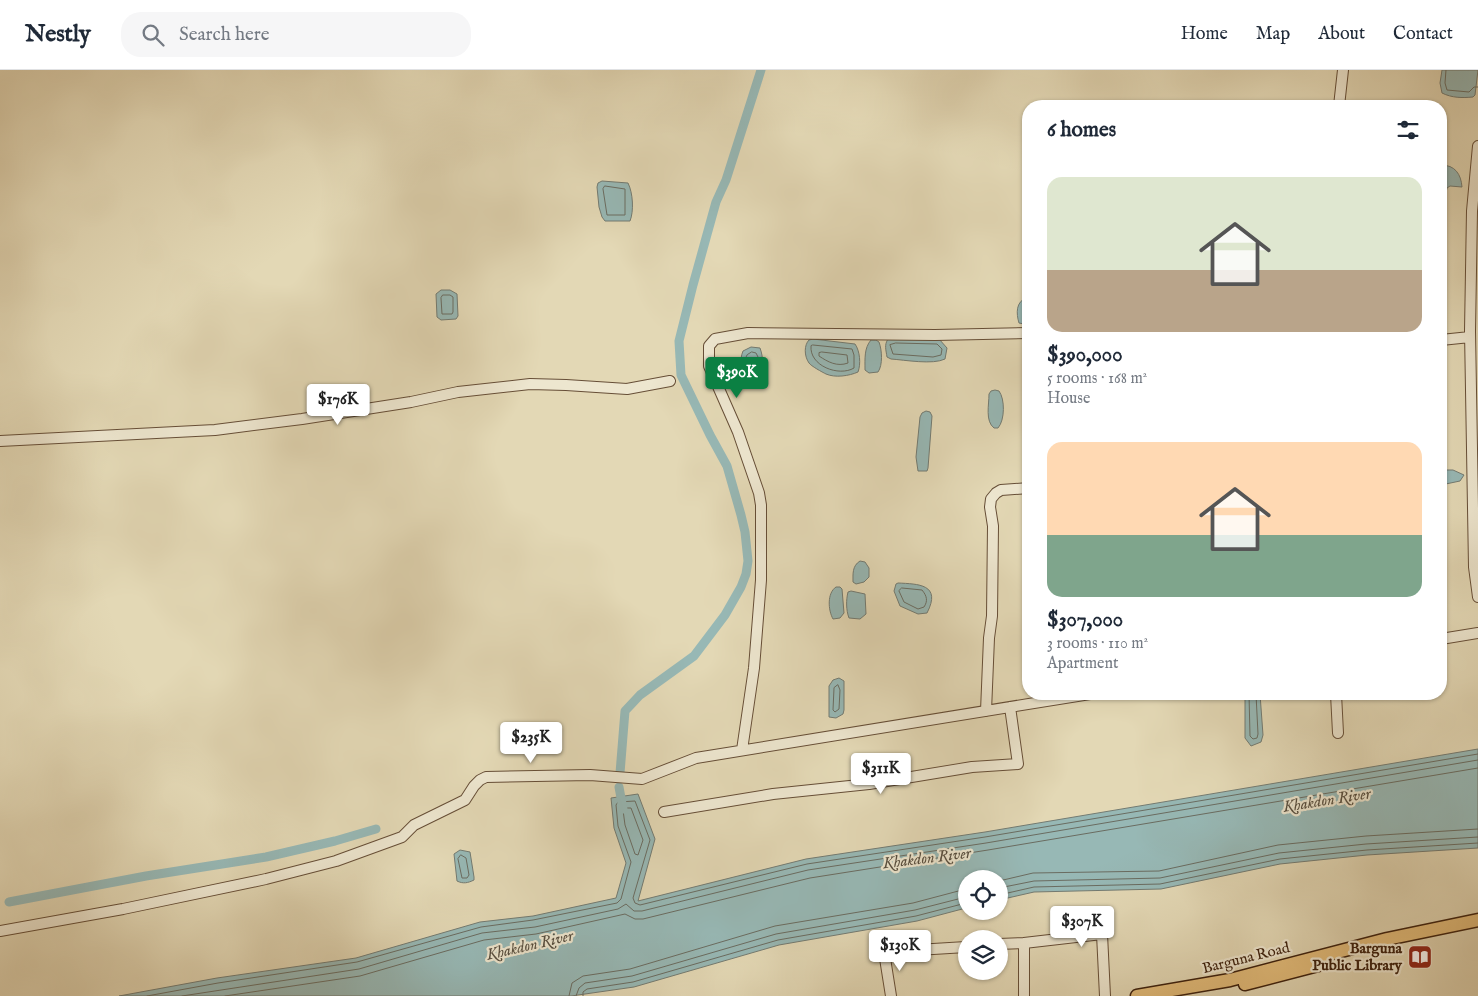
<!DOCTYPE html>
<meta charset="utf-8">
<style>
:root{--surface:#fff;--page:#f6f6f7;--text:#1f2937;--muted:#747a83;--line:#e0e1e3;--accent:#0b8043}
body{margin:0;font-family:"IM FELL English",serif;background:var(--page);color:var(--text);height:100vh;display:flex;flex-direction:column;font-size:19px;white-space:nowrap}
*{box-sizing:border-box;margin:0}
p{font-size:16px;color:var(--muted)}
.icon{flex:none;width:28px;height:28px;fill:none;stroke:currentColor;stroke-width:2;stroke-linecap:round;stroke-linejoin:round}
.map{position:relative;flex:1;overflow:hidden}
.side{position:absolute;left:1022px;top:30px;width:425px;height:600px;display:flex;flex-direction:column;background:var(--surface);border-radius:20px;box-shadow:0 1px 4px #0004}
.side>*{flex:none}
.tools{position:absolute;left:958px;top:800px;display:grid;gap:10px}
.tools a{display:grid;place-items:center;width:50px;height:50px;border-radius:50%;background:var(--surface);box-shadow:0 1px 4px #0004;font-size:25px}
.price{position:absolute;translate:-50% -42px;padding:0 11px;border-radius:5px;background:#fff;color:#222;font-size:16px;line-height:32px;filter:drop-shadow(0 1px 2px #0008)}
.price::after{content:'';position:absolute;left:50%;top:30px;width:15px;height:11px;margin-left:-8px;background:inherit;clip-path:polygon(0 0,100% 0,50% 100%)}
.price.current{background:var(--accent);color:#fff}
ul{padding:0;list-style:none}
li{display:grid;align-content:center;gap:10px;height:265px;padding:0 25px}
li span{display:grid;place-items:center;height:155px;border-radius:15px;color:#555}
li>.icon{margin-inline-start:auto}
span .icon{width:90px;height:90px;fill:#fffc;stroke-width:1}
li b{font-size:21px}
h2{display:flex;justify-content:space-between;align-items:center;height:60px;padding:0 25px;font-size:21px}
header{display:flex;align-items:center;gap:30px;box-sizing:border-box;height:70px;padding:0 25px;background:var(--surface);border-bottom:1px solid var(--line)}
header strong{font-size:24px}
nav{display:flex;gap:28px;margin-inline-start:auto;font-size:18px}
.search{width:350px;height:45px;background:var(--page);display:flex;align-items:center;gap:12px;box-sizing:border-box;padding:0 18px;border-radius:20px;color:var(--muted);font-size:19px}
.map>svg:first-child{display:block}
</style>
<header>
<strong>Nestly</strong>
<div class="search"><svg class="icon" aria-label="search" viewBox="0 0 24 24"><circle cx="10" cy="10" r="6"/><path d="M15 15l6 6"/></svg>Search here</div>
<nav><a>Home</a><a>Map</a><a>About</a><a>Contact</a></nav>
</header>
<div class="map">
<svg width="1478" height="926" viewBox="0 0 1478 926">
<rect width="100%" height="100%" fill="#e3d8b5"/>
<filter id="stains"><feTurbulence type="fractalNoise" baseFrequency=".004" numOctaves="4"/><feColorMatrix values="0 0 0 0 .2 0 0 0 0 .09 0 0 0 0 .02 0 0 0 .5 -.17"/></filter>
<radialGradient id="worn" r=".72"><stop offset=".6" stop-color="#630" stop-opacity="0"/><stop offset="1" stop-color="#630" stop-opacity=".3"/></radialGradient>
<path fill="#97b8b5" stroke="#737b72" d="M1442,0H1478L1475,25L1473,27C1462,28 1452,28 1442,23L1440,13Z
M1441,95C1455,95 1461,104 1462,117L1450,116L1447,118L1446,123L1441,125Z
M602,111L628,113C633,123 634,141 630,151H605L602,147L599,137L597,117L598,113Z
M441,220H450L457,224L458,246L456,249L441,250L437,247L436,224Z
M1026,228H1029V255L1019,253C1016,243 1016,232 1026,228Z
M813,269L855,274C860,281 861,294 858,302C849,306 835,308 826,304C822,302 811,296 809,293C804,286 804,275 809,270Z
M888,269H939L947,278L945,289C933,295 905,290 891,289L887,287C886,280 884,275 888,269Z
M871,270H876L879,272C882,280 883,295 878,302L869,303L865,300C865,289 864,278 871,270Z
M751,277L760,278C764,289 763,296 756,306L748,307C741,299 739,291 743,281Z
M995,320L999,321C1005,329 1005,350 998,358H994C985,351 989,335 989,324L991,321Z
M926,341L930,342L932,346L928,398L927,401H918L916,387L920,347L922,343Z
M1441,400H1453L1464,405L1460,411L1441,415Z
M860,491L865,492L869,498V507L864,512L856,514L853,512C853,504 852,496 860,491Z
M898,513C918,514 942,514 927,543L918,544L900,536L894,521L896,514Z
M836,517H840L842,519L844,543L840,548L833,549C828,540 827,523 836,517Z
M851,521L865,524L866,544L860,549L849,548C846,540 846,530 848,522Z
M839,608L844,611V640L843,644L836,648L829,647V616L833,610Z
M1245,624H1260L1263,665L1261,672L1251,676L1245,668Z
M1478,679V778L1367,785L1280,794L1161,819L1034,822L999,830V809H966V838L917,851L779,875L634,917L571,926H119L217,908L356,888L480,852L533,846L616,828L626,793L614,758L611,728L638,724L655,769L638,831L806,789L985,762Z
M460,780L470,782L474,807V810C468,813 463,814 457,811L454,784Z"/>
<g fill="none" stroke-linecap="round" stroke-linejoin="round">
<path stroke="#6a6c61" stroke-width="1" d="M1446,0L1445,13L1447,20L1469,22L1474,17H1478
M605,116L625,119V145H607L603,119Z
M443,225H450L453,227V242L452,244H442L441,228Z
M896,273L937,274L942,279L941,285L933,287L893,284L890,275Z
M813,275L852,279L854,285V298C839,307 809,296 811,276Z
M752,282L756,283L759,289L756,298L751,301C746,298 744,290 747,285Z
M822,282L847,285L848,293C837,297 828,292 819,286V283Z
M902,518L922,520C927,526 928,531 924,537L918,539L904,532L899,521Z
M838,615L840,620L839,639L835,642L833,640L834,618Z
M1249,624L1250,666L1253,669L1257,668L1258,664L1256,624
M625,738H631L643,770L638,785L635,784L625,755L623,740Z
M461,785L466,788L469,805L467,808H462L458,789Z
M999,811L1033,803L1159,801L1278,775L1366,766L1478,759
M999,818L1034,811L1160,808L1279,783L1366,774L1478,767
M999,825L1034,817L1160,814L1280,789L1367,780L1478,773
M147,926L218,913L357,892L481,857L533,850L617,833L621,829L631,792L618,756L616,735L618,732L635,731L650,770L633,828L635,833L640,835L807,794L985,767L1478,684
M182,926L359,899L482,863L535,857L618,839L626,834L634,841H642L808,800L986,773L1478,690
M225,926L360,906L484,870L536,864L625,844L635,849H643L810,808L988,780L1478,698
M569,926L572,913L583,906L630,899L775,856L913,833L966,819
M576,926L579,918L585,913L632,906L776,864L915,840L966,827
M583,926V922L587,919L633,912L778,870L916,846L966,833"/>
<path stroke="#97b8b5" stroke-width="9" d="M620,703L625,641L640,625L694,586L725,545L741,517L746,504L748,491L745,462L741,445L727,396L710,365L681,305L679,271L693,215L716,132L726,110L761,0
M619,717L623,739
M9,832L146,806L266,787L335,771L376,759"/>
<defs>
<path id="minor" d="M1339,36L1343,0
M1478,76L1472,141L1470,261L1474,497L1478,527
M1441,270L1470,267
M0,371L215,360L302,349L411,332L458,322L530,314L566,315L627,319L670,311
M1441,569L1478,563
M1336,624L1338,663
M986,641L989,568L992,546L993,456L990,437L991,429L996,423L1001,420L1029,418
M742,680L754,598L761,510V435L759,423L738,362L709,296V276L715,269L748,263L935,265L1029,263
M664,742L773,724L869,714L972,697L1018,694L1010,637
M0,861L123,839L266,809L336,791L402,767L414,755L465,730L474,716L480,710L486,707L590,705L642,709L696,688L1090,624
M1024,873L1102,864L1105,926
M999,874L1024,873V926
M891,926L884,882L966,877"/>
<path id="major" d="M1245,914L1322,894
M1137,926L1230,910L1387,869L1478,850"/>
</defs>
<use href="#minor" stroke="#664e37" stroke-width="12"/>
<use href="#major" stroke="#3c200d" stroke-width="15"/>
<use href="#minor" stroke="#ede6cf" stroke-width="10"/>
<use href="#major" stroke="#e2bc7a" stroke-width="12"/>
</g>
<defs>
<symbol id="library-square" viewBox="-11 -11 22 22"><rect x="-9" y="-9" width="18" height="18" rx="4" fill="#8f2418" stroke="#ede6cf"/><path d="M-6-4Q-3-5.5-.7-3.5V5Q-3 3-6 4ZM6-4Q3-5.5 .7-3.5V5Q3 3 6 4Z" fill="#fff"/></symbol>
</defs>
<g fill-rule="evenodd">
<use href="#library-square" x="1406" y="873" width="28" height="28"/>
</g>
<g text-anchor="middle" dominant-baseline="central" stroke-width="4.5" stroke-linejoin="round" paint-order="stroke">
<g font-size="15" font-weight="bold" fill="#3c200d" stroke="#ede6cf" text-anchor="end">
<text x="1402" y="878">Barguna<tspan x="1402" dy="17">Public Library</tspan></text>
</g>
<g font-size="15" fill="#3c200d" stroke="#ede6cf">
<text transform="translate(1246 888) rotate(-14)">Barguna Road</text>
</g>
<g font-size="16" font-style="italic" fill="#574e3f" stroke="#ede6cf">
<text transform="translate(1327 731) rotate(-9)">Khakdon River</text>
<text transform="translate(927 789) rotate(-7)">Khakdon River</text>
<text transform="translate(530 876) rotate(-13)">Khakdon River</text>
</g>
</g>
<rect width="100%" height="100%" filter="url(#stains)"/>
<rect width="100%" height="100%" fill="url(#worn)"/>
</svg>
<div class="tools">
<a><svg class="icon" aria-label="locate" viewBox="0 0 24 24"><circle cx="12" cy="12" r="6"/><path d="M12 2v4M12 18v4M2 12h4M18 12h4"/></svg></a>
<a><svg class="icon" aria-label="layers" viewBox="0 0 24 24"><path d="M12 4l9 5-9 5-9-5zM3 14l9 5 9-5"/></svg></a>
</div>
<b class="price current" style="left:737px;top:329px">$390K</b>
<b class="price" style="left:338px;top:356px">$176K</b>
<b class="price" style="left:531px;top:694px">$235K</b>
<b class="price" style="left:881px;top:725px">$311K</b>
<b class="price" style="left:1082px;top:878px">$307K</b>
<b class="price" style="left:900px;top:902px">$130K</b>
<section class="side">
<h2>6 homes<svg class="icon" aria-label="filters" viewBox="0 0 24 24"><path d="M4 7h16M4 17h16"/><circle cx="9" cy="7" r="2"/><circle cx="15" cy="17" r="2"/></svg></h2>
<ul>
<li><span style="background:linear-gradient(#dfe7d0 60%,#b9a48a 0)"><svg class="icon" aria-label="home" viewBox="0 0 24 24"><path d="M3 11l9-7 9 7M6 9v11h12V9"/></svg></span><div><b>$390,000</b><p>5 rooms · 168 m²</p><p>House</p></div></li>
<li><span style="background:linear-gradient(#ffd9b3 60%,#7fa58c 0)"><svg class="icon" aria-label="home" viewBox="0 0 24 24"><path d="M3 11l9-7 9 7M6 9v11h12V9"/></svg></span><div><b>$307,000</b><p>3 rooms · 110 m²</p><p>Apartment</p></div></li>
</ul>
</section>
</div>
